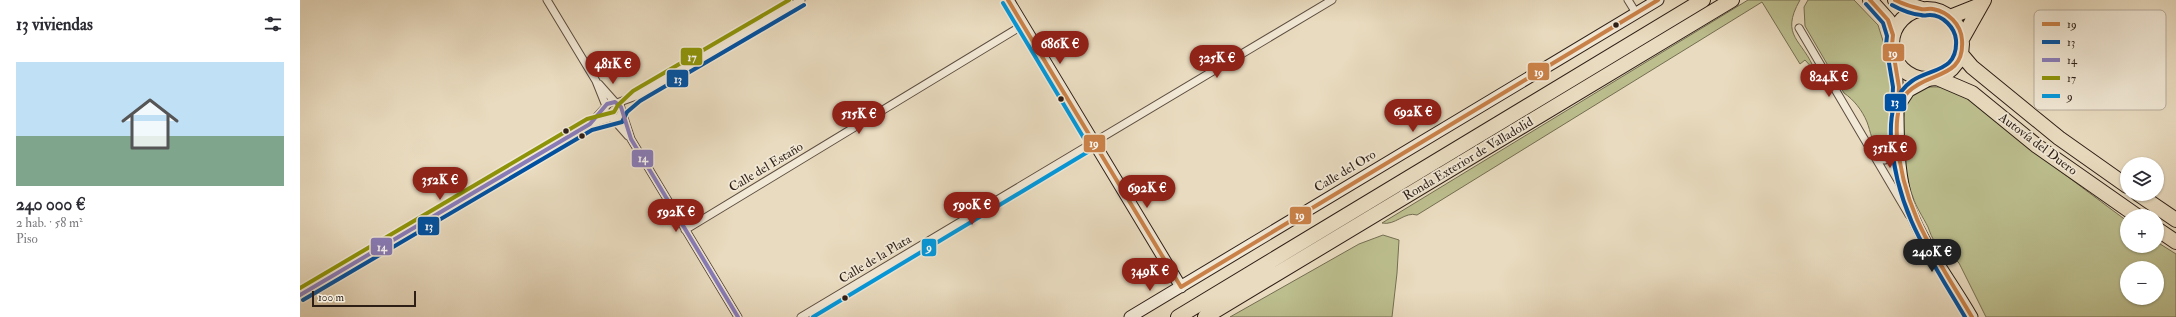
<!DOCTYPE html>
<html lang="es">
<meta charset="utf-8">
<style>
:root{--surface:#fff;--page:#f2f2f3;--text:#2b2b33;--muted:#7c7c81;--accent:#8f2418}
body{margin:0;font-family:"IM FELL Double Pica",serif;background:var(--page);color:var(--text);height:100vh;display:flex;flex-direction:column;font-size:15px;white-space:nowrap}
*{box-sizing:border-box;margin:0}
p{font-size:13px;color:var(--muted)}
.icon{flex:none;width:22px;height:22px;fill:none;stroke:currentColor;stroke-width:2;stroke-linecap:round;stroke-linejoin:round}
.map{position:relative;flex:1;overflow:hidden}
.panel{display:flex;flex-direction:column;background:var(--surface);width:300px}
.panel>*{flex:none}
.tools{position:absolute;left:1820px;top:157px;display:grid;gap:8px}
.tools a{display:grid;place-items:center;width:44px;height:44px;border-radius:50%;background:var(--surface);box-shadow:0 1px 3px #0004;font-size:20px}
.scale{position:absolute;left:12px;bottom:10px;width:104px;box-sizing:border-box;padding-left:4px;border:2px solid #2d1e16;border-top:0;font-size:11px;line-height:14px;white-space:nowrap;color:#2d1e16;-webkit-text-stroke:3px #f1e8d5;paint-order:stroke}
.price{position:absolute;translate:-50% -34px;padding:0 9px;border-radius:14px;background:var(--accent);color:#fff;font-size:13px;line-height:26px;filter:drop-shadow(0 1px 2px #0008)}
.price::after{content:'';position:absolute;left:50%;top:24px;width:12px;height:9px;margin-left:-6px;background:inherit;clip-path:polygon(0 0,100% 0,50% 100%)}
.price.current{background:#222;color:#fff}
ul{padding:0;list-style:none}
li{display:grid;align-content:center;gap:8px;height:212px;padding:0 16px}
li span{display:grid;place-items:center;height:124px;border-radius:0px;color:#555}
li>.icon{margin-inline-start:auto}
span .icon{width:72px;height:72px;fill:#fffc;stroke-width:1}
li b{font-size:17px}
h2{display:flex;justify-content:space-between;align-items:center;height:48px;padding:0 16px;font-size:17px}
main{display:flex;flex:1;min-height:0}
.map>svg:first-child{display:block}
</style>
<main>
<section class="panel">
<h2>13 viviendas<svg class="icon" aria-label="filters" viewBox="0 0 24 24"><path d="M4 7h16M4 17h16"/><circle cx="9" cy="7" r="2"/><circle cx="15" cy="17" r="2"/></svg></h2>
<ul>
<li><span style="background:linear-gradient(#bfe0f5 60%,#7fa58c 0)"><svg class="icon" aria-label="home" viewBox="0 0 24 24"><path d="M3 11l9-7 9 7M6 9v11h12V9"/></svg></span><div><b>240 000 €</b><p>2 hab. · 58 m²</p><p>Piso</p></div></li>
</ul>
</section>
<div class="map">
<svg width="1876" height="317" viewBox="0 0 1876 317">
<rect width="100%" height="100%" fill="#e9dbbf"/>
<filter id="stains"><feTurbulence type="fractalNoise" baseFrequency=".005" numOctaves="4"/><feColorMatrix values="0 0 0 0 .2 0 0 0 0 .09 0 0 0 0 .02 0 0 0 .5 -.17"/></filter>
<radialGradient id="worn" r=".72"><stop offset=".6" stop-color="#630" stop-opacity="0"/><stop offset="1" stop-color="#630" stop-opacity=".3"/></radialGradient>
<path fill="#bcbe8e" stroke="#746e52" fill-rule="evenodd" d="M1448,0H1500C1479,37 1503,39 1515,71L1505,60L1500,64L1462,2L1117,215C1105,211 1095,226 1082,223Z
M1508,0H1554L1578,25L1584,44L1593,81L1591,144L1581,150C1571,143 1571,132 1567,122C1562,110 1554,100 1544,93L1505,26L1504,7Z
M1640,87L1659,93L1669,100L1732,150L1827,221V246H1857V242L1876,254V317H1686L1659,263C1653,255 1642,251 1636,243C1632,239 1630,232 1628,227C1623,217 1616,207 1613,197C1604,174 1594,111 1614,93C1621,86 1632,87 1640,87ZM1827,268H1857V298H1827Z
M1083,235L1099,240L1097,273L1092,317H930L1059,244Z"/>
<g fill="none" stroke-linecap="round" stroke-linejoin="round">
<defs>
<path id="street" d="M247,0L296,81L306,106
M1328,0L1336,13
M1499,28L1609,215
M299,84L315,102
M317,103L336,96L501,0
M322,112L331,139L438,317
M313,119L328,136
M291,123L310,102H315L320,104L322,112L319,117L313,119L306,115L305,109
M1576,158L1585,160L1598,153
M385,230L723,25
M0,295L290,124L310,118
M501,317L1032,0"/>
<path id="secondary" d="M708,0L881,287
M1595,58C1601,104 1594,149 1605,194C1617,239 1650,278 1672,317
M1599,106L1609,91L1631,79
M830,317L1358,0"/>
<path id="highway" d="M1570,0L1588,20L1593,35
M1595,0L1622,9
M1592 44a35 35 0 1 1 70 0a35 35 0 1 1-70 0Z
M1650,17L1680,5
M1662,39L1684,0
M1661,54L1672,67L1759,138L1827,186
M1637,78L1672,93L1737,146L1837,216
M1838,194L1876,220
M1857,229L1876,242
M878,317L1403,0
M905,317L1432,0"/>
</defs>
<use href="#street" stroke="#5c4d40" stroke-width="9"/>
<use href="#secondary" stroke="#2d1e16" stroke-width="13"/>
<use href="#highway" stroke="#2d1e16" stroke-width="16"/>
<use href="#street" stroke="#f1e8d5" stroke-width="7"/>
<use href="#secondary" stroke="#f1e8d5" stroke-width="11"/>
<use href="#highway" stroke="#e9dbbf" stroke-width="14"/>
<defs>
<path id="bus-1" d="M708,0L881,287
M1570,0L1588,20L1593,35L1592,45L1599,87L1598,113
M1595,0C1603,4 1612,7 1621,9C1625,10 1629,8 1633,9C1648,12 1661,24 1662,40C1665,79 1629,71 1608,92C1597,103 1596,122 1597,138C1602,211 1636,256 1672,317
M881,287L1358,0"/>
<path id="bus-2" d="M1566,4L1583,23L1587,36L1586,45L1593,87L1592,113
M1592,5C1601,10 1611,14 1621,15C1624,16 1627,15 1630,15C1643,15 1655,28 1656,40C1658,72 1631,68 1612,81C1593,94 1590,116 1591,138C1596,211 1629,256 1665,317
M3,300L292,130L322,122L327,112L340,101L504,5"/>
<path id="bus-3" d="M0,295L290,124L307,104L315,102L321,107L331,139L438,317"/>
<path id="bus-4" d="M0,288L287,119L314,112L318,105L333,91L489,0"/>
<path id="bus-5" d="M703,3L788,145
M513,317L796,147"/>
</defs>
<use href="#bus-1" stroke="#f1e8d5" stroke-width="7"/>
<use href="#bus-2" stroke="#f1e8d5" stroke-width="7"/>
<use href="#bus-3" stroke="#f1e8d5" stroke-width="7"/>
<use href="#bus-4" stroke="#f1e8d5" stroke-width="7"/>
<use href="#bus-5" stroke="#f1e8d5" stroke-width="7"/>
<use href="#bus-1" stroke="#c98148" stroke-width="4"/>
<use href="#bus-2" stroke="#0051a1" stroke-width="4"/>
<use href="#bus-3" stroke="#887cb9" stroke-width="4"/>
<use href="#bus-4" stroke="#8e9408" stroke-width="4"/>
<use href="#bus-5" stroke="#0298dc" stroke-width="4"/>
</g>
<g fill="#2d1e16" stroke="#f1e8d5" stroke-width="1.5">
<circle cx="1316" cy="25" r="3.5"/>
<circle cx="761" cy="99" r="3.5"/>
<circle cx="266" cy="131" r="3.5"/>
<circle cx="282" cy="136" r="3.5"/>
<circle cx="545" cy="298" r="3.5"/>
</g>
<g text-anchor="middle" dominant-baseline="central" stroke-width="3.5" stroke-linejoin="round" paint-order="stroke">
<g font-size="13" fill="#2d1e16" stroke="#f1e8d5">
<text transform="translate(1738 144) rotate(37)">Autovía del Duero</text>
<text transform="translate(1168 159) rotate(-31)">Ronda Exterior de Valladolid</text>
<text transform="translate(466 167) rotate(-31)">Calle del Estaño</text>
<text transform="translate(1045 171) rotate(-31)">Calle del Oro</text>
<text transform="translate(575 259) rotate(-31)">Calle de la Plata</text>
</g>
</g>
<rect x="1734" y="10" width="132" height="100" rx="6" fill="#f1e8d5" stroke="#b6ab9c" stroke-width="1"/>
<rect x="1742" y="22" width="18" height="4" fill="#c98148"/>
<rect x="1742" y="40" width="18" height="4" fill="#0051a1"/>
<rect x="1742" y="58" width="18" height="4" fill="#887cb9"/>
<rect x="1742" y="76" width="18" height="4" fill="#8e9408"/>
<rect x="1742" y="94" width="18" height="4" fill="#0298dc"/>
<g font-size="11" fill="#2d1e16">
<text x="1767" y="28">19</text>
<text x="1767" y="46">13</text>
<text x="1767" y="64">14</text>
<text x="1767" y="82">17</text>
<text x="1767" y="100">9</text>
</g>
<g stroke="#f1e8d5" stroke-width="1.5">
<rect x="1582" y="43" width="23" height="19" rx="4" fill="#c98148"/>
<rect x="380" y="47" width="23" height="19" rx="4" fill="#8e9408"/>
<rect x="1227" y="62" width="23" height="19" rx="4" fill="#c98148"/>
<rect x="366" y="69" width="23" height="19" rx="4" fill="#0051a1"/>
<rect x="1584" y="93" width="23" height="19" rx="4" fill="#0051a1"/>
<rect x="783" y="134" width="23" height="19" rx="4" fill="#c98148"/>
<rect x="331" y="149" width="23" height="19" rx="4" fill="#887cb9"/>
<rect x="989" y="206" width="23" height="19" rx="4" fill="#c98148"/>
<rect x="117" y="216" width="23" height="20" rx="4" fill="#0051a1"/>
<rect x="70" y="237" width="23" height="19" rx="4" fill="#887cb9"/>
<rect x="621" y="238" width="16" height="19" rx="4" fill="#0298dc"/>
</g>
<g font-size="11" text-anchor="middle" font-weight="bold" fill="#fff">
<text x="1593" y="57">19</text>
<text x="392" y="61">17</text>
<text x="1239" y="76">19</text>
<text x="378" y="83">13</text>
<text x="1595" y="106">13</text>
<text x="794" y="147">19</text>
<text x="343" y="162">14</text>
<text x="1000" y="219">19</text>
<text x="129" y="230">13</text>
<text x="82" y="251">14</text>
<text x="629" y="251">9</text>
</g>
<rect width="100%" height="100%" filter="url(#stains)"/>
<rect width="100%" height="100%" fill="url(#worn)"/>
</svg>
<div class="tools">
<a><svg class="icon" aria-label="layers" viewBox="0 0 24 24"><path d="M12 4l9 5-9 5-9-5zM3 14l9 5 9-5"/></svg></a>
<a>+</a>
<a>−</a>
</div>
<div class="scale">100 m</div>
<b class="price" style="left:760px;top:65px">686K €</b>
<b class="price" style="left:917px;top:79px">325K €</b>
<b class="price" style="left:313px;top:85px">481K €</b>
<b class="price" style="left:1529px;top:98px">824K €</b>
<b class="price" style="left:1113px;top:133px">692K €</b>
<b class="price" style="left:559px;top:135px">515K €</b>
<b class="price" style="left:1590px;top:169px">351K €</b>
<b class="price" style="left:140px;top:201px">352K €</b>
<b class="price" style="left:847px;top:209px">692K €</b>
<b class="price" style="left:672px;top:226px">590K €</b>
<b class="price" style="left:376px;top:233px">592K €</b>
<b class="price current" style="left:1632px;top:273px">240K €</b>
<b class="price" style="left:850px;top:292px">349K €</b>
</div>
</main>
